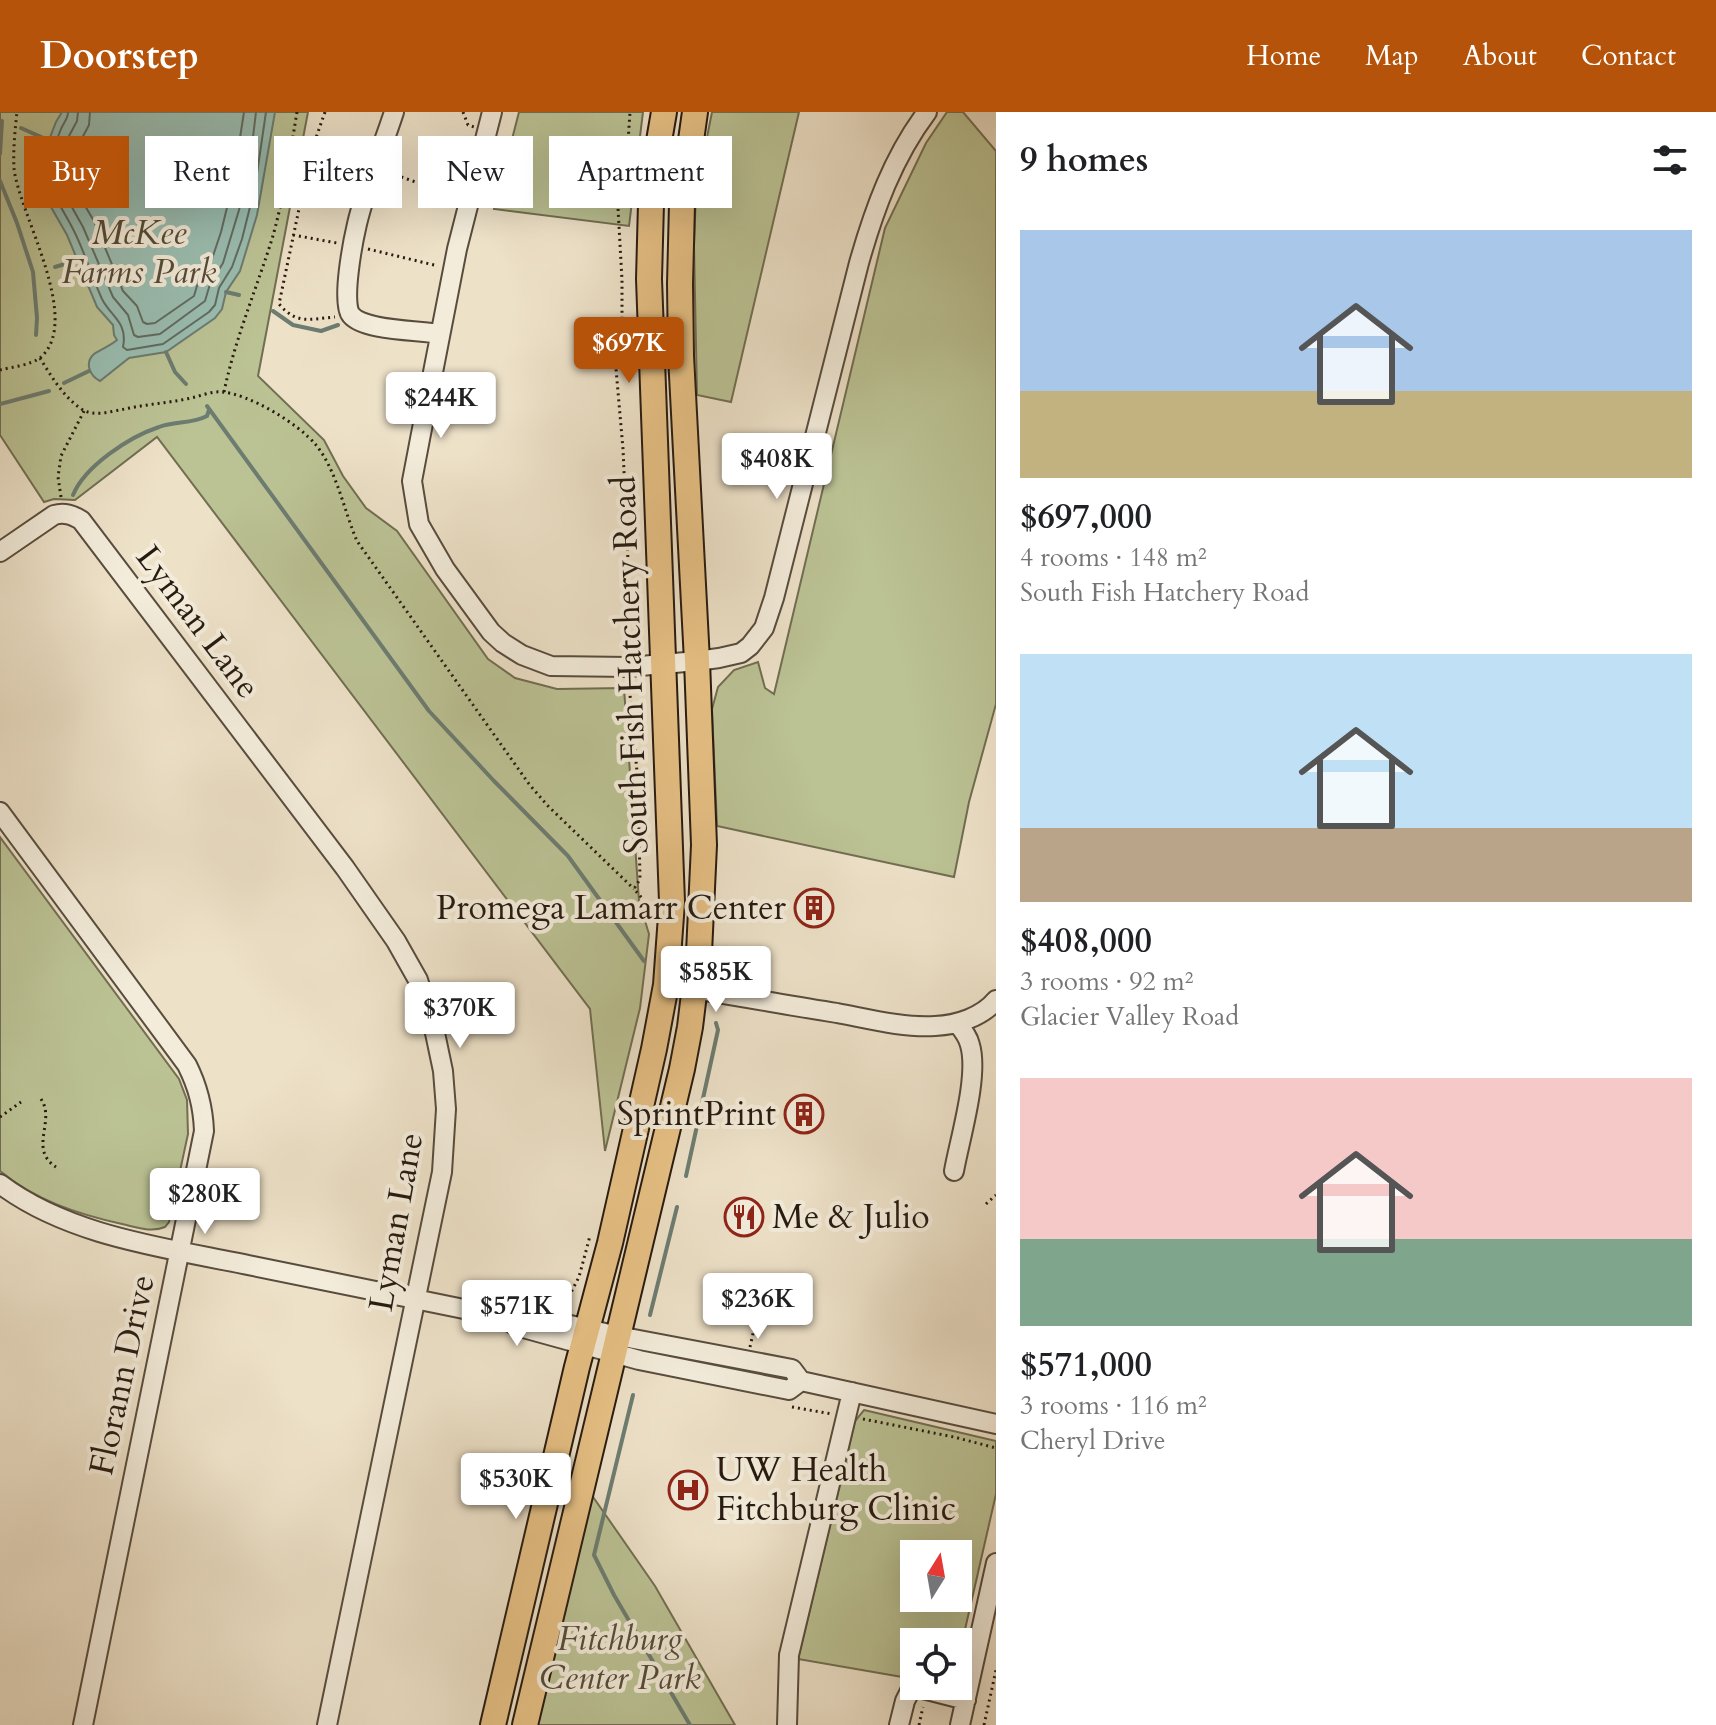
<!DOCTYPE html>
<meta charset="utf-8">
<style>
:root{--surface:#fff;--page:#f2f2f2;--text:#202124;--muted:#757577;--accent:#b45309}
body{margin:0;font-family:Cardo,serif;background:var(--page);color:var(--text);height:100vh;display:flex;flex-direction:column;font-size:30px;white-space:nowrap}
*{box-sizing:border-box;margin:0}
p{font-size:26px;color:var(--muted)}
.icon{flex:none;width:44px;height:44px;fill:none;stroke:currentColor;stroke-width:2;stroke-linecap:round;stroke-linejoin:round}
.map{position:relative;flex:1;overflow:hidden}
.side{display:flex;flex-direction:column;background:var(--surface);width:720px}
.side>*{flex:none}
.hud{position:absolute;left:24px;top:24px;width:760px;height:72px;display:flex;gap:16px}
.needle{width:52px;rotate:11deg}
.controls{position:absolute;left:900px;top:1428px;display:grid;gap:16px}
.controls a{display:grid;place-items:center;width:72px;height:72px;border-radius:0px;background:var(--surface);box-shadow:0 8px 32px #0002;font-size:40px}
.price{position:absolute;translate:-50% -68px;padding:0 18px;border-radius:8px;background:#fff;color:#222;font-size:26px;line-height:52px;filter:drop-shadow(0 2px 4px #0008)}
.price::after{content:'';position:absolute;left:50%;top:48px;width:24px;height:18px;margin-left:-12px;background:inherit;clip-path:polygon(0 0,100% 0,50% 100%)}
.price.active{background:var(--accent);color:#fff}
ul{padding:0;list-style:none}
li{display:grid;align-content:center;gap:16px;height:424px;padding:0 24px}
li span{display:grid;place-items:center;height:248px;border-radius:0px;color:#555}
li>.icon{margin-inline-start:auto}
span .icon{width:144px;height:144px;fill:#fffc;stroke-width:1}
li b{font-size:34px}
h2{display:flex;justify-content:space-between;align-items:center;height:96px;padding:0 24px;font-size:34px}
.chip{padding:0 28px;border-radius:0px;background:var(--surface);box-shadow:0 8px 32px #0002;font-size:28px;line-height:72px}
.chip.active{background:var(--accent);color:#fff}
header{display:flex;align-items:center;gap:48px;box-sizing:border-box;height:112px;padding:0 40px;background:var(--accent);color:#fff}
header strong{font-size:38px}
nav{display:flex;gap:44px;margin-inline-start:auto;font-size:28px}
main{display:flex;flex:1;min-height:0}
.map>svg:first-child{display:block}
</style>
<header>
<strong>Doorstep</strong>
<nav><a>Home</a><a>Map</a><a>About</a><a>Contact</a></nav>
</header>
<main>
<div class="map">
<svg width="996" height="1613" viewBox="0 0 996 1613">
<rect width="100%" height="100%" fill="#ede1c8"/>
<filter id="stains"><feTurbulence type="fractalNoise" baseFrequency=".0025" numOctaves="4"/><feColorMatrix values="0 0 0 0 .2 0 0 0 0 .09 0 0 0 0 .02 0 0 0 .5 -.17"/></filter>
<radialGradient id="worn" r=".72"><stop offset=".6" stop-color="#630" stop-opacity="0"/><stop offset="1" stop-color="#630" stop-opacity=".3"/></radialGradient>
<path fill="#bbc294" stroke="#716e52" stroke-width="2" fill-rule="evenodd" d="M0,0H308L258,264L324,328L343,364L366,396L397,419L488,547L515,566L557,577L624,576L639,789L649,822L640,896L605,1039L590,897L157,325L75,388L54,387L44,390L0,323Z
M519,0H643L629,114L494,97Z
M712,0H799L731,290L697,283L694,134L696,81Z
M947,0H963L996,39V592L969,690L954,765L717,714L712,597L718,575L734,558L758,550L765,576L774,582L885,116L926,31Z
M0,725L179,967L187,988L188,1022L169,1110L165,1115C151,1121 136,1115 122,1112C77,1102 35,1088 0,1059Z
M864,1298L996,1329V1382L958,1548V1530H914V1567L798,1547L855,1309ZM914,1442H958V1486H914Z
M591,1382L655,1474L735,1613H536Z"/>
<path fill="#9abeb2" stroke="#6c7c71" stroke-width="2" d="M62,0H275L257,103L240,159L226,180L222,197L215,206L166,240L129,246L100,269C90,264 84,251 94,242C101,237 110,234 117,228L114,223L113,213L97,195L67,123L47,88L40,61L42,46L56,10Z"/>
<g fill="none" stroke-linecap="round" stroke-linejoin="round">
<path stroke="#606c61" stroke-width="2" d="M68,0C68,7 64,10 61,17C57,27 47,52 49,63C52,85 65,100 74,119C85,141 92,165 102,187C111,205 128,210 123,235L127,238L163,232L209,200L215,193L219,176L232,155L242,127L255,75L266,0
M78,0L77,9L69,24L59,51L58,60L64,81L83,115L113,185L128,203L134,223L138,225L160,222L205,189L210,172L223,151L239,98L252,33L256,0
M90,0L89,13L81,28L71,60L75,77L94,109L123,179L137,194L143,210L147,212L155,211L194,184L199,167L212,147L221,120L233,71L244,0"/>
<path stroke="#6c7c71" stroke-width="4" d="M21,16L50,29
M0,42L2,9
M0,69L17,111L33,160L37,206L36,223
M55,155L78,148
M226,180L239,183
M273,199L293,213L321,219L338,213
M166,240L175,260L186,272
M64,271L89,259
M0,292L49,279
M207,294L429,599L494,669L568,744L644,849
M73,383C85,354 129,325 159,315C175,309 192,312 207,304L209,298
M686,1064L718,918L716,911
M650,1203L677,1095
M633,1283L594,1443L614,1483L690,1613"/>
<defs>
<path id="minor" d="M394,0C382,37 366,74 357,112C353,129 341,191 351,203C364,219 419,218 440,222
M492,0L457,137L420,327L412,369L419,412L445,457L491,520L503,531L522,543L551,554L629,555L697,549L719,546L741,541L750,534L764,516L774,486L859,151C874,98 893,45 927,0
M0,440L54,403C65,400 72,403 81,408L345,756L396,829L418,868L435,921L443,959L446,997L442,1060L327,1613
M0,700L187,953C198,975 203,994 204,1019L83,1613
M666,873C723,881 780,892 837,901C869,907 903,916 935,914C957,913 982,905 996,888
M954,1059C960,1026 979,964 970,933C968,924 962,917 957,911
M0,1072C70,1125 168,1136 253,1154C336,1171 420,1188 503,1205L516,1214L639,1248L789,1278L801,1269
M503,1205L518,1201L618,1224L792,1257L801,1269L996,1312
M787,1613L789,1543L852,1280
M899,1613L905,1589L911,1577H923L966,1588
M960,1613L996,1451"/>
<path id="major" d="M493,1613L577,1255L610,1131L654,937L666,873L672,790L649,167L651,91L659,29L664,0
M525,1613L682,957L690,915L699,841L704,733L697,549L681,244L680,172L682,92L695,0"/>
</defs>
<use href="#minor" stroke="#584c3e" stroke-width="22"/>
<use href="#major" stroke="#271a10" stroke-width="28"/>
<path stroke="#271a10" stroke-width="3" stroke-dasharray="2 4" stroke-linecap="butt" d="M325,0L311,40L279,192C297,213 309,207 335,205
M463,0L468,13L474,15
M390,61L455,84
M293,123L337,131
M368,137L438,154
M40,246C51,264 64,286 83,298C95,305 112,299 125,297C147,292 169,291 191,286C201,284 211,279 221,280C248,281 299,312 316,333C337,359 344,399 357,429L529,672L547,693L634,777
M0,258C12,255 32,253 41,245C83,207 18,100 14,56C13,38 15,18 17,0
M224,280C235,227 256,178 272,127C284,86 290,42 297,0
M61,385L58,365L61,344L84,299
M628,535V449L623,337L614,234L622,211V168L618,96L628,30L630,0
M629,572L638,671L640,767L634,777L649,794L651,805
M41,987C56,1009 28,1037 56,1055
M0,1005L21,990
M986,1092L996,1083
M565,1196L569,1184L579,1165L590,1124
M750,1235L763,1177
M792,1295L832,1302
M863,1307L954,1325L996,1336
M919,1613L923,1595
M984,1613L996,1558"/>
<use href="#minor" stroke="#f3ecdb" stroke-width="18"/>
<use href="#major" stroke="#e6c084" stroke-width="24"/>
</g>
<defs>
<symbol id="building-ring" viewBox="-11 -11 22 22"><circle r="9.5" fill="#f3ecdb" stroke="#8f2418" stroke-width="1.5"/><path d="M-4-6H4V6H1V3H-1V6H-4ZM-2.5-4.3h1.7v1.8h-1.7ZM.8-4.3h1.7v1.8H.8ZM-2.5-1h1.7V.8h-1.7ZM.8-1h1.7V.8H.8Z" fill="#8f2418"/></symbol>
<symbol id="restaurant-ring" viewBox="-11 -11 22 22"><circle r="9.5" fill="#f3ecdb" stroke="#8f2418" stroke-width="1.5"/><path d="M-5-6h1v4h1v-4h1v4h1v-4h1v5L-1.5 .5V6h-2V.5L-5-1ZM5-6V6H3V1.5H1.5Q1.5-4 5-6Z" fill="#8f2418"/></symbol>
<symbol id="hospital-ring" viewBox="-11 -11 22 22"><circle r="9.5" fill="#f3ecdb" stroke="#8f2418" stroke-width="1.5"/><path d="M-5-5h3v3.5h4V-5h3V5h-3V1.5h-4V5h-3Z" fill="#8f2418"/></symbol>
</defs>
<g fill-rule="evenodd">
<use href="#building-ring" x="792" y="774" width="44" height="44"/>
<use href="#building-ring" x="782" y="980" width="44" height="44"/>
<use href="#restaurant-ring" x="722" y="1083" width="44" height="44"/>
<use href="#hospital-ring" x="666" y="1356" width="44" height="44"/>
</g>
<g text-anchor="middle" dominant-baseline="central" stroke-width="8" stroke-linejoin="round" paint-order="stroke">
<g font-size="34" font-style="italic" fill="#534c38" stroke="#f3ecdb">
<text x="139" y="121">McKee<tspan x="139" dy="39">Farms Park</tspan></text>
<text x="620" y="1527">Fitchburg<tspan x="620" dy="39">Center Park</tspan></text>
</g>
<g font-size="34" fill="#271a10" stroke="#f3ecdb">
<text transform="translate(198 510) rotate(53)">Lyman Lane</text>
<text transform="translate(630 553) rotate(-92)">South Fish Hatchery Road</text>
<text transform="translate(396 1110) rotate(-80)">Lyman Lane</text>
<text transform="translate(122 1263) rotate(-78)">Florann Drive</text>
</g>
<g font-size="34" fill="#271a10" stroke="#f3ecdb" text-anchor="end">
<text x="786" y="796">Promega Lamarr Center</text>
<text x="776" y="1002">SprintPrint</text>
<text x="772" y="1105" text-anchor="start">Me &amp; Julio</text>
<text x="716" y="1358" text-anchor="start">UW Health<tspan x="716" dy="39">Fitchburg Clinic</tspan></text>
</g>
</g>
<rect width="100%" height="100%" filter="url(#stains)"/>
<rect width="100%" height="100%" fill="url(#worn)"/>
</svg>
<div class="controls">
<a><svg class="needle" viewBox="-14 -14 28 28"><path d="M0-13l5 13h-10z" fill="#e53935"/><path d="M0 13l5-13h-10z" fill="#757577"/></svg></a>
<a><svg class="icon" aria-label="locate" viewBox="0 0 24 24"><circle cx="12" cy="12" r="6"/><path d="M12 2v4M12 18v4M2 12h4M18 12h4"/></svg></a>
</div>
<b class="price active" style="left:629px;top:273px">$697K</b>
<b class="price" style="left:441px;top:328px">$244K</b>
<b class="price" style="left:777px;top:389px">$408K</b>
<b class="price" style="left:716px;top:902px">$585K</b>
<b class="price" style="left:460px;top:938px">$370K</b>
<b class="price" style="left:205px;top:1124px">$280K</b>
<b class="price" style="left:758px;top:1229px">$236K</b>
<b class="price" style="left:517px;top:1236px">$571K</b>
<b class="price" style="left:516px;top:1409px">$530K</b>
<div class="hud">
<a class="chip active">Buy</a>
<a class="chip">Rent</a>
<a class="chip">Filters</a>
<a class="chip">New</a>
<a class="chip">Apartment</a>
</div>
</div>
<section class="side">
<h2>9 homes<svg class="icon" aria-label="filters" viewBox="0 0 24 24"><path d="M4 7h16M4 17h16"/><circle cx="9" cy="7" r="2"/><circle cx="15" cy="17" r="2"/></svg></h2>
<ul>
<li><span style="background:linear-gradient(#a9c7e8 65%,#c2b280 0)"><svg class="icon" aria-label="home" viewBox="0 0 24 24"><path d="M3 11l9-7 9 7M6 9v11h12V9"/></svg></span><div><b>$697,000</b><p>4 rooms · 148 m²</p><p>South Fish Hatchery Road</p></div></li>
<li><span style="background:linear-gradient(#bfe0f5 70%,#b9a48a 0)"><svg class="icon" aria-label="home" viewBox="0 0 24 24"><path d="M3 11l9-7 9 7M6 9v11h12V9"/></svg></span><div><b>$408,000</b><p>3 rooms · 92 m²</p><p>Glacier Valley Road</p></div></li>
<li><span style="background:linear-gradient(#f6c9c9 65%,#7fa58c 0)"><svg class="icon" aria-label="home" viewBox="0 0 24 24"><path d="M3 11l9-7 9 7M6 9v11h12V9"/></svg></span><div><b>$571,000</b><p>3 rooms · 116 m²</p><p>Cheryl Drive</p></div></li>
</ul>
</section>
</main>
